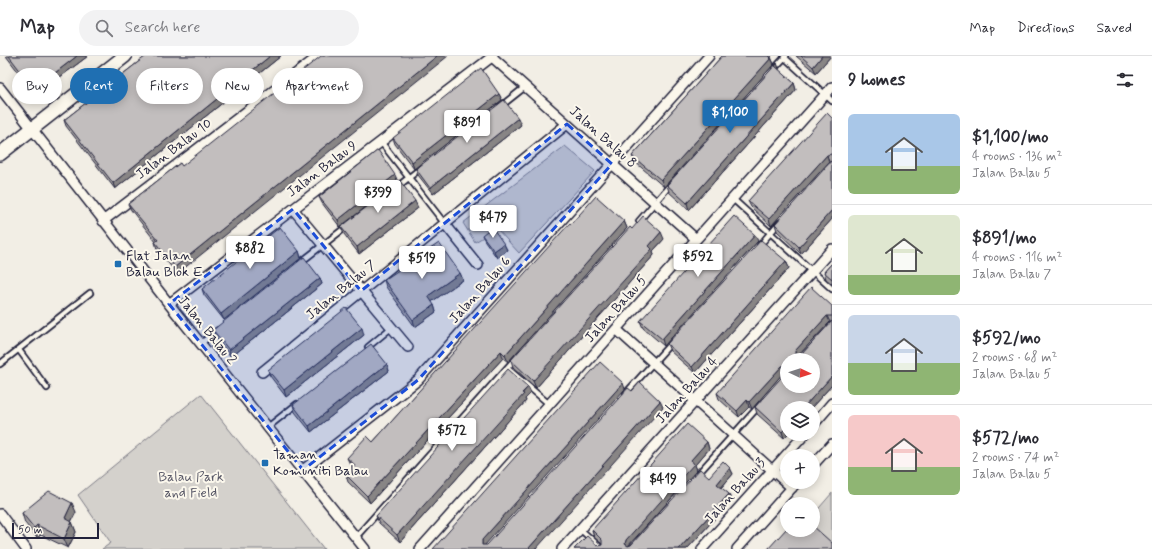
<!DOCTYPE html>
<meta charset="utf-8">
<style>
:root{--surface:#fff;--page:#f2f2f3;--text:#2b2b33;--muted:#7c7c81;--line:#e1e1e2;--accent:#1f6fb2}
body{margin:0;font-family:Mynerve,sans-serif;background:var(--page);color:var(--text);height:100vh;display:flex;flex-direction:column;font-size:15px;white-space:nowrap}
*{box-sizing:border-box;margin:0}
p{font-size:13px;color:var(--muted)}
.icon{flex:none;width:22px;height:22px;fill:none;stroke:currentColor;stroke-width:2;stroke-linecap:round;stroke-linejoin:round}
.map{position:relative;flex:1;overflow:hidden}
.panel{display:flex;flex-direction:column;background:var(--surface);width:320px}
.panel>*{flex:none}
.banner{position:absolute;left:12px;top:12px;width:380px;height:36px;display:flex;gap:8px}
.needle{width:26px;rotate:94deg}
.fabs{position:absolute;left:780px;top:297px;display:grid;gap:8px}
.fabs a{display:grid;place-items:center;width:40px;height:40px;border-radius:50%;background:var(--surface);box-shadow:0 2px 10px #0003;font-size:20px}
.scale{position:absolute;left:12px;bottom:10px;width:87px;box-sizing:border-box;padding-left:4px;border:2px solid #22223b;border-top:0;font-size:11px;line-height:14px;white-space:nowrap;color:#22223b;-webkit-text-stroke:3px #fbf7ec;paint-order:stroke}
.price{position:absolute;translate:-50% -34px;padding:0 9px;border-radius:4px;background:#fff;color:#222;font-size:13px;line-height:26px;filter:drop-shadow(0 1px 2px #0008)}
.price::after{content:'';position:absolute;left:50%;top:24px;width:12px;height:9px;margin-left:-6px;background:inherit;clip-path:polygon(0 0,100% 0,50% 100%)}
.price.on{background:var(--accent);color:#fff}
ul{padding:0;list-style:none}
li{display:flex;align-items:center;gap:12px;height:100px;padding:0 16px}
li+li{border-top:1px solid var(--line)}
li span{display:grid;place-items:center;flex:none;width:112px;height:80px;border-radius:6px;color:#555}
li>.icon{margin-inline-start:auto}
span .icon{width:48px;height:48px;fill:#fffc;stroke-width:1}
li b{font-size:17px}
h2{display:flex;justify-content:space-between;align-items:center;height:48px;padding:0 16px;font-size:17px}
.tag{padding:0 14px;border-radius:18px;background:var(--surface);box-shadow:0 2px 10px #0003;font-size:14px;line-height:36px}
.tag.on{background:var(--accent);color:#fff}
header{display:flex;align-items:center;gap:24px;box-sizing:border-box;height:56px;padding:0 20px;background:var(--surface);border-bottom:1px solid var(--line)}
header strong{font-size:19px}
nav{display:flex;gap:22px;margin-inline-start:auto;font-size:14px}
.search{width:280px;height:36px;background:var(--page);display:flex;align-items:center;gap:10px;box-sizing:border-box;padding:0 14px;border-radius:22px;color:var(--muted);font-size:15px}
main{display:flex;flex:1;min-height:0}
.map>svg:first-child{display:block}
</style>
<header>
<strong>Map</strong>
<div class="search"><svg class="icon" aria-label="search" viewBox="0 0 24 24"><circle cx="10" cy="10" r="6"/><path d="M15 15l6 6"/></svg>Search here</div>
<nav><a>Map</a><a>Directions</a><a>Saved</a></nav>
</header>
<main>
<div class="map">
<svg width="832" height="493" viewBox="0 0 832 493">
<rect width="100%" height="100%" fill="#f2eee5"/>
<filter id="ink" filterUnits="userSpaceOnUse"><feTurbulence type="fractalNoise" baseFrequency=".025" numOctaves="2"/><feDisplacementMap in="SourceGraphic" scale="8" xChannelSelector="R" yChannelSelector="G"/><feConvolveMatrix kernelMatrix="1 2 1 2 8 2 1 2 1" color-interpolation-filters="sRGB"/></filter>
<g filter="url(#ink)">
<path fill="#d4d1cc" stroke="#7b7a84" d="M565,90L595,115L519,197L497,173L475,186L463,167Z
M201,338L324,493H102L111,487L78,439Z
M832,437V488L813,471V459Z"/>
<g fill="none" stroke-linecap="round" stroke-linejoin="round">
<defs>
<path id="lane" d="M784,1L832,45
M775,12L786,0
M501,50L525,31
M381,86L445,168
M397,131L421,112
M733,143L832,233
M639,165L671,128
M760,189L779,167
M301,206L346,171
M200,288L218,274
M368,291L391,272
M19,294L47,332
M0,308L90,237
M507,312L549,348
M626,337L672,286
M268,371L297,348
M697,419L759,350
M580,473L602,493
M356,481L515,303"/>
<path id="street" d="M491,0L696,183
M0,32L169,248L365,493
M293,153L408,291
M103,165L319,0
M445,168L478,209
M169,248L493,0
M616,273L792,432
M262,316L567,68
M813,369L832,347
M813,409L832,388
M303,414L418,324L709,0
M0,458L26,493
M420,493L832,31
M562,493L832,193
M702,493L805,378
M737,493L797,426"/>
<path id="secondary" d="M0,98L125,0"/>
</defs>
<use href="#lane" stroke="#22223b" stroke-width="8"/>
<use href="#street" stroke="#22223b" stroke-width="12"/>
<use href="#secondary" stroke="#22223b" stroke-width="16"/>
<use href="#lane" stroke="#fbf7ec" stroke-width="4.5"/>
<use href="#street" stroke="#fbf7ec" stroke-width="9"/>
<use href="#secondary" stroke="#fbf7ec" stroke-width="13"/>
</g>
<path fill="#a7a3a3" stroke="#22223b" fill-rule="evenodd" d="M6,0H88L36,39Z
M146,0H281L115,133L66,70L64,64Z
M722,0H772L771,1L774,8L664,131L635,106L632,100Z
M796,0H831L816,17Z
M777,7L779,14L794,27L796,34L689,154L669,136L667,129Z
M499,38L502,44L414,113L395,88L393,82Z
M832,62V163L801,198L777,175L775,168L832,105L829,106L771,170L751,151L748,145Z
M521,69L433,138L418,119L416,113Z
M180,107L177,218L157,193L155,186H156L131,154L128,148Z
M398,126L340,171L322,147L319,141Z
M418,152L359,198L344,178L341,171Z
M624,165L627,172L508,306L503,302L370,447L348,426L346,419L353,412L350,408L347,402L373,386L571,168Z
M632,173L664,183L653,195L654,199L536,332L513,311L511,304Z
M482,179L504,188L507,194L497,202L485,185Z
M758,185L664,290L643,272L640,265Z
M299,195L301,202L224,264L204,239L202,233Z
M786,205L789,212L695,317L670,295L667,288Z
M832,207V228L826,223L824,216Z
M460,217L463,224L431,246L434,249L436,256L415,271L386,231L384,224Z
M320,222L322,228L231,301L215,280L213,274Z
M832,250V329L811,352H787V378H788L784,382L757,358L755,351L787,316H784L752,353L749,351L739,361L719,343L717,337ZM830,266H831L800,300H798ZM787,304L813,330H787Z
M364,279L286,341L270,320L268,314Z
M387,308L389,315L311,376L295,356L293,349Z
M528,331L531,337L525,343L526,345L400,486L379,467L376,460Z
M707,386L709,393L695,409L697,414L629,490L631,489L709,421L730,412L733,418L721,432L729,438L731,445L687,493H574L602,489V488L594,481L592,474Z
M76,456L71,466H72L76,476L68,492L41,479L37,482L25,467L22,457Z"/>
<path fill="#888585" stroke="#22223b" d="M77,0H88L36,39L34,33Z
M270,0H281L115,133L113,127Z
M437,0H448L177,218L175,211Z
M822,0H831L816,17L813,11Z
M771,2L774,8L664,131L661,124Z
M777,7L779,13L778,17L775,10Z
M794,27L796,34L689,154L687,147Z
M499,38L502,44L414,113L412,106Z
M518,62L521,69L433,138L430,132Z
M827,99L829,106L771,170L769,163Z
M395,119L398,126L340,171L338,164Z
M415,145L418,152L359,198L357,191Z
M832,154V163L801,198L799,191Z
M624,165L627,172L508,306L505,299Z
M661,176L664,183L653,195L654,199L536,332L533,325Z
M755,179L758,185L664,290L662,283Z
M504,188L507,194L497,202L494,195Z
M299,195L301,202L224,264L221,258Z
M786,205L789,212L695,317L692,311Z
M460,217L463,224L430,247L428,240Z
M320,222L322,228L231,301L229,294Z
M434,249L436,256L415,271L413,264Z
M827,260L830,266L797,301L795,300V295Z
M362,272L364,279L286,341L284,334Z
M501,295L503,302L370,447L367,440Z
M387,308L389,315L311,376L309,370Z
M782,310L784,316L752,353L749,346Z
M832,320V329L811,352H803Z
M623,327L625,333L484,490L482,489V484Z
M528,331L531,337L525,343L526,345L400,486L397,479Z
M747,344L749,351L739,361L737,355Z
M660,345L663,351L536,493H528Z
M787,370V378H788L784,382L782,376Z
M707,386L709,393L695,409L697,414L628,490L625,488L626,484L691,404Z
M730,412L733,418L719,434L717,428Z
M729,438L731,445L687,493H679Z
M72,447L76,456L68,472L65,462Z
M72,466L76,476L68,492L64,483Z
M37,469L41,479L37,482L34,472Z"/>
<path fill="#c2bebe" stroke="#22223b" d="M9,0H77L34,33Z
M146,0H270L113,127L64,64Z
M321,0H437L175,211L155,186L158,184L128,148L180,107L182,110Z
M722,0H769L771,2L661,124L632,100Z
M801,0H822L813,11Z
M777,7L775,10L794,27L687,147L667,129Z
M481,12L499,38L412,106L393,82Z
M504,44L518,62L430,132L416,113Z
M827,57L832,62V99L831,98L827,99L769,163L748,145Z
M378,94L395,119L338,164L319,141Z
M832,104V154L799,191L775,168Z
M400,125L415,145L357,191L341,171Z
M596,140L624,165L505,299L501,295L367,440L346,419L355,409L347,402L367,380L373,386L570,167L571,168Z
M643,160L661,176L649,190L652,193L533,325L511,304L630,171L632,173Z
M734,160L755,179L662,283L640,265Z
M280,171L299,195L221,258L202,233Z
M492,171L504,188L494,195L482,179Z
M761,184L786,205L692,311L667,288Z
M439,187L460,217L428,240L434,249L413,264L384,224Z
M304,201L320,222L229,294L213,274Z
M832,207V223L824,216Z
M811,231L832,250V260H827L795,295V300H800L832,265V320L803,352H787V370L782,376L755,351L787,315V330H813V304H787V310L786,309L782,310L749,346L747,344L737,355L717,337Z
M346,252L362,272L284,334L268,314Z
M371,288L387,308L309,370L293,349Z
M600,306L623,327L482,484V489H487L628,332L632,335L640,326L660,345L528,493H433Z
M508,313L528,331L522,337L524,338L397,479L376,460Z
M687,368L707,386L691,404L694,408L626,484L625,488L628,490L631,489L700,413L709,421L723,405L730,412L717,428L729,438L679,493H574L587,480L598,490L602,489V484L592,474Z
M49,435L72,447L65,462L72,466L64,483L37,469L34,472L22,457Z
M813,470L832,487V493H768L787,472V474H813Z"/>
</g>
<path fill="#1d4ed8" fill-opacity="0.2" stroke="#1d4ed8" stroke-width="3" stroke-dasharray="8 5" stroke-linejoin="round" d="M567,68L612,108L418,324L303,414L169,248L293,153L361,235Z"/>
<g fill="#1f6fb2" stroke="#fbf7ec" stroke-width="1.5">
<rect x="114" y="204" width="8" height="8" rx="2"/>
<rect x="261" y="403" width="8" height="8" rx="2"/>
</g>
<g text-anchor="middle" dominant-baseline="central" stroke-width="4" stroke-linejoin="round" paint-order="stroke">
<g font-size="14" fill="#22223b" stroke="#fbf7ec">
<text transform="translate(603 81) rotate(42)">Jalan Balau 8</text>
<text transform="translate(174 93) rotate(-37)">Jalan Balau 10</text>
<text transform="translate(322 113) rotate(-37)">Jalan Balau 9</text>
<text transform="translate(341 234) rotate(-39)">Jalan Balau 7</text>
<text transform="translate(480 234) rotate(-48)">Jalan Balau 6</text>
<text transform="translate(616 253) rotate(-48)">Jalan Balau 5</text>
<text transform="translate(207 274) rotate(51)">Jalan Balau 2</text>
<text transform="translate(687 334) rotate(-48)">Jalan Balau 4</text>
<text transform="translate(735 435) rotate(-48)">Jalan Balau 3</text>
</g>
<g font-size="14" fill="#22223b" stroke="#fbf7ec" text-anchor="start">
<text x="126" y="200">Flat Jalan<tspan x="126" dy="16">Balau Blok E</tspan></text>
<text x="273" y="399">Taman<tspan x="273" dy="16">Komuniti Balau</tspan></text>
</g>
<g font-size="14" fill="#575766" stroke="#fbf7ec">
<text x="191" y="421">Balau Park<tspan x="191" dy="16">and Field</tspan></text>
</g>
</g>
</svg>
<div class="fabs">
<a><svg class="needle" viewBox="-14 -14 28 28"><path d="M0-13l5 13h-10z" fill="#e53935"/><path d="M0 13l5-13h-10z" fill="#7c7c81"/></svg></a>
<a><svg class="icon" aria-label="layers" viewBox="0 0 24 24"><path d="M12 4l9 5-9 5-9-5zM3 14l9 5 9-5"/></svg></a>
<a>+</a>
<a>−</a>
</div>
<div class="scale">50 m</div>
<b class="price on" style="left:730px;top:78px">$1,100</b>
<b class="price" style="left:467px;top:88px">$891</b>
<b class="price" style="left:378px;top:158px">$399</b>
<b class="price" style="left:493px;top:183px">$479</b>
<b class="price" style="left:250px;top:214px">$882</b>
<b class="price" style="left:698px;top:222px">$592</b>
<b class="price" style="left:422px;top:224px">$519</b>
<b class="price" style="left:452px;top:396px">$572</b>
<b class="price" style="left:663px;top:445px">$419</b>
<div class="banner">
<a class="tag">Buy</a>
<a class="tag on">Rent</a>
<a class="tag">Filters</a>
<a class="tag">New</a>
<a class="tag">Apartment</a>
</div>
</div>
<section class="panel">
<h2>9 homes<svg class="icon" aria-label="filters" viewBox="0 0 24 24"><path d="M4 7h16M4 17h16"/><circle cx="9" cy="7" r="2"/><circle cx="15" cy="17" r="2"/></svg></h2>
<ul>
<li><span style="background:linear-gradient(#a9c7e8 65%,#8fb573 0)"><svg class="icon" aria-label="home" viewBox="0 0 24 24"><path d="M3 11l9-7 9 7M6 9v11h12V9"/></svg></span><div><b>$1,100/mo</b><p>4 rooms · 136 m²</p><p>Jalan Balau 5</p></div></li>
<li><span style="background:linear-gradient(#dfe7d0 75%,#8fb573 0)"><svg class="icon" aria-label="home" viewBox="0 0 24 24"><path d="M3 11l9-7 9 7M6 9v11h12V9"/></svg></span><div><b>$891/mo</b><p>4 rooms · 116 m²</p><p>Jalan Balau 7</p></div></li>
<li><span style="background:linear-gradient(#c9d6e8 60%,#8fb573 0)"><svg class="icon" aria-label="home" viewBox="0 0 24 24"><path d="M3 11l9-7 9 7M6 9v11h12V9"/></svg></span><div><b>$592/mo</b><p>2 rooms · 68 m²</p><p>Jalan Balau 5</p></div></li>
<li><span style="background:linear-gradient(#f6c9c9 65%,#8fb573 0)"><svg class="icon" aria-label="home" viewBox="0 0 24 24"><path d="M3 11l9-7 9 7M6 9v11h12V9"/></svg></span><div><b>$572/mo</b><p>2 rooms · 74 m²</p><p>Jalan Balau 5</p></div></li>
</ul>
</section>
</main>
